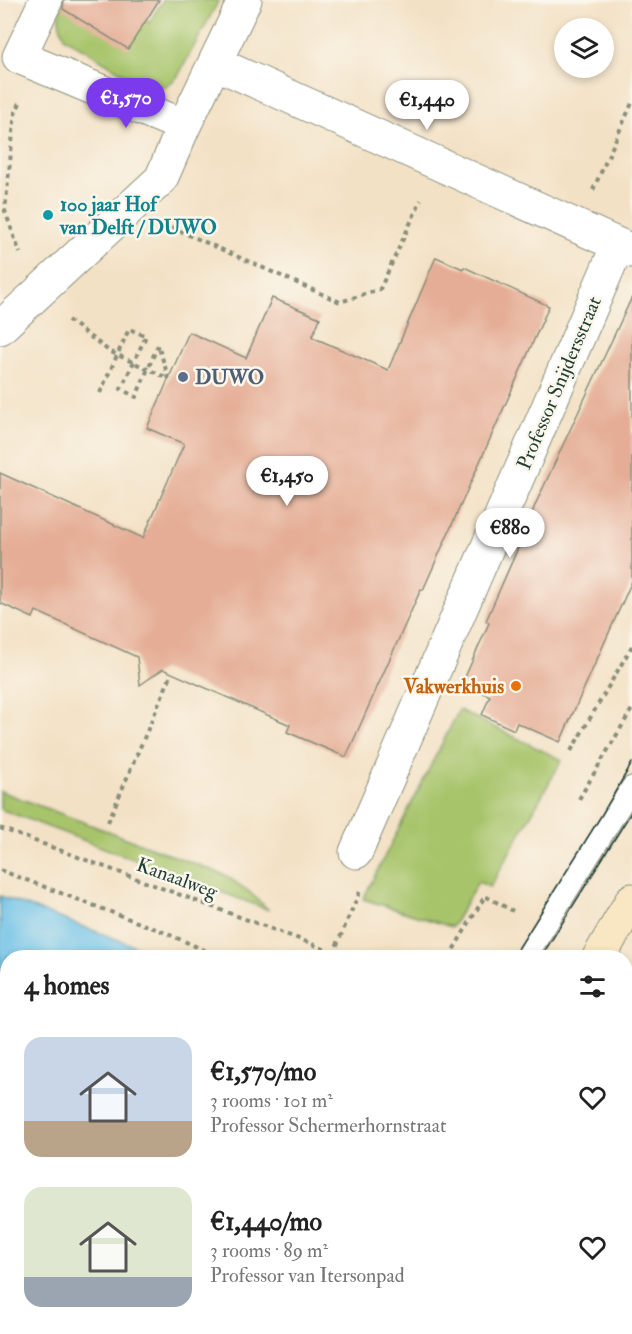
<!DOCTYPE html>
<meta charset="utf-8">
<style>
:root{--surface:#fff;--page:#f2f2f2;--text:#222;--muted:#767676;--accent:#7c3aed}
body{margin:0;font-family:"IM FELL Double Pica",serif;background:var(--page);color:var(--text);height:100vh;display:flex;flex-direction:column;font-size:22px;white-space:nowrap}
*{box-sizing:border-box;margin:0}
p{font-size:20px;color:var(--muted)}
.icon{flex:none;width:33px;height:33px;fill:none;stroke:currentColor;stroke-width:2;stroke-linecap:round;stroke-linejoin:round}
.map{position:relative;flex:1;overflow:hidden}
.side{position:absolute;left:0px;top:950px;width:633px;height:386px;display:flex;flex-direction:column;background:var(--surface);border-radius:24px 24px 0 0;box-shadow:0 3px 9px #0003}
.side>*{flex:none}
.buttons{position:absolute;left:554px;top:18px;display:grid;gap:12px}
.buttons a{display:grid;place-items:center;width:60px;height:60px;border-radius:50%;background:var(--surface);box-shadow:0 3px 9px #0003;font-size:30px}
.price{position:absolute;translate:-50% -51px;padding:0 14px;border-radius:21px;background:#fff;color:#222;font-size:20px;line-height:39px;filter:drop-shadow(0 2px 3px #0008)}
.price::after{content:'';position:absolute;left:50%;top:36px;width:18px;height:14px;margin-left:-9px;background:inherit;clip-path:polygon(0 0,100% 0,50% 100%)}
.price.current{background:var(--accent);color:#fff}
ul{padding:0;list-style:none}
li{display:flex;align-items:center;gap:18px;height:150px;padding:0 24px}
li span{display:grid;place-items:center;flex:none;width:168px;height:120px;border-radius:18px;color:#555}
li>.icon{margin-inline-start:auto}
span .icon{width:72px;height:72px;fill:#fffc;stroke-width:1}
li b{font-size:26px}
h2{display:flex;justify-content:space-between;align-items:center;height:72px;padding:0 24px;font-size:26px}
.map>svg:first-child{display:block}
</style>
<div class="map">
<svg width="632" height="1334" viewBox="0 0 632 1334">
<rect width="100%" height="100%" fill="#fbf7ec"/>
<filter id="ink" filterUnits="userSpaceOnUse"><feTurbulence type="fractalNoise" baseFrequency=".0167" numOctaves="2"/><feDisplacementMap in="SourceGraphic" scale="12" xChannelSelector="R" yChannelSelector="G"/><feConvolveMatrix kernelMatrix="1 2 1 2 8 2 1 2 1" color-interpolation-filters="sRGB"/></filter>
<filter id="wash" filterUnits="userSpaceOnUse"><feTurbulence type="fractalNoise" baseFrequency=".008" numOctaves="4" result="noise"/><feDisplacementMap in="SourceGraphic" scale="24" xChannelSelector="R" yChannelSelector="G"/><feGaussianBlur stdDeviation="1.35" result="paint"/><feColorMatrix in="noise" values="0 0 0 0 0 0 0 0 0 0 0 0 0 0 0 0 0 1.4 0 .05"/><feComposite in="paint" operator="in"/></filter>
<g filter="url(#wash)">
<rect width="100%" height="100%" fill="#f3e1c5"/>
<path fill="#a7c46b" stroke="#638050" stroke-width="1.5" d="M65,0L146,21L149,23L163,0H219L178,76L166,87L149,89L65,38C58,23 56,15 65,0Z
M459,710L562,760L490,887L478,882L452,927L363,899Z
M0,791L225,875L248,891L269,910L0,809Z
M504,1328H585L602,1334L501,1333Z"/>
<path fill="#6ac0e7" stroke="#447e8e" stroke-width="1.5" d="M0,896L165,957H8L7,1109L0,1106Z
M626,1138L632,1141V1334H602L585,1328H626Z"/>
<g id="blocks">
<path fill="#e5ad95" d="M64,0H159L128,49L63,9Z
M436,257L463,269L464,267L549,306L423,590L421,589L346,757L287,732L290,725L163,669L140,685L137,657L36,611L33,618L0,603V473L143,538L184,444L147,428L189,332L246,358L272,298L320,318L312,337L388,370Z
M632,297V581L560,742L517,723L514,730L482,715L490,696L462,684L489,623L486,621L521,541L536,503Z"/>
</g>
</g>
<g filter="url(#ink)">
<use href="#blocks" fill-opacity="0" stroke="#898f7c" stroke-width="1.5"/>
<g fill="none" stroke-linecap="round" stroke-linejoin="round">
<defs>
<path id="lane" d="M526,957L632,787
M311,1334L314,1328"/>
<path id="street" d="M46,0L19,57L184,126L245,0
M215,63L632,251
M0,328L161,179L184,126
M356,852L618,245"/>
<path id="secondary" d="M599,957L632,900
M375,1334L378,1328"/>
</defs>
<use href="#lane" stroke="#898f7c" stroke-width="23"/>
<use href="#street" stroke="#898f7c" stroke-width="35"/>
<use href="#secondary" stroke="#898f7c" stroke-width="35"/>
<path stroke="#898f7c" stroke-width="4" stroke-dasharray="4.5 4.5" stroke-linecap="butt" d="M20,103L15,113L5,211L20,253
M593,190L632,103
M171,227L340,302L380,289L421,200
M68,320L109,351L169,379
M100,393L129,329L146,336L121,389L136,397L158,345L169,379
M571,751L632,646
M579,799L632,709
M108,822L172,673
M0,828L307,942L343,957
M0,870L161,931L220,957
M333,954L360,891
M449,957L485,896L513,911
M626,1006L632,995
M626,1059L632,1062
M267,1328L275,1331
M222,1334L230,1328
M434,1334L437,1328"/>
<use href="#lane" stroke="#fff" stroke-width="21"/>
<use href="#street" stroke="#fff" stroke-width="33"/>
<use href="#secondary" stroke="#f9e7c3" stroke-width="33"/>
<path stroke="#1f3d34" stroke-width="1.5" d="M513,957L601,816L632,763
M541,957L632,811
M295,1334L298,1328
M325,1334L328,1328"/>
<path stroke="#898f7c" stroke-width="4" stroke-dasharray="4.5 4.5" stroke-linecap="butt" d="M267,1334L271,1328"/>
</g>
</g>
<circle fill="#0f9aa8" stroke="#fbf7ec" stroke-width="2" cx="48" cy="215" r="6"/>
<circle fill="#5c6f8a" stroke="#fbf7ec" stroke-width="2" cx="183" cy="377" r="6"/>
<circle fill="#e8710a" stroke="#fbf7ec" stroke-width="2" cx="516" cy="686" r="6"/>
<g text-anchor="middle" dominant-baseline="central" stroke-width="5" stroke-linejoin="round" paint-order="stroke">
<g font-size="20" font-weight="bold" fill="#0d838f" stroke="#fbf7ec" text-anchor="start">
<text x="60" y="204">100 jaar Hof<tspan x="60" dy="23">van Delft / DUWO</tspan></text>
</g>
<g font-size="20" font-weight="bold" fill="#4e5e75" stroke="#fbf7ec" text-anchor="start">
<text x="195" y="377">DUWO</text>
</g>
<g font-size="20" fill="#1f3d34" stroke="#fbf7ec">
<text transform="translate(559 383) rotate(-67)">Professor Snijdersstraat</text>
<text transform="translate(177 878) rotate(20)">Kanaalweg</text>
</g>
<g font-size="20" font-weight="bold" fill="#c56008" stroke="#fbf7ec" text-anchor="end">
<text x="504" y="686">Vakwerkhuis</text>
</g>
</g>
</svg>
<div class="buttons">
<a><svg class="icon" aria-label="layers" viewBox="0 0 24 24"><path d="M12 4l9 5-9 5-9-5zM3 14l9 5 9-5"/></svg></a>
</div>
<b class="price current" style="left:126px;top:129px">€1,570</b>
<b class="price" style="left:427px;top:131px">€1,440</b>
<b class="price" style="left:287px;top:507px">€1,450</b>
<b class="price" style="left:510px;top:559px">€880</b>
<section class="side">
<h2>4 homes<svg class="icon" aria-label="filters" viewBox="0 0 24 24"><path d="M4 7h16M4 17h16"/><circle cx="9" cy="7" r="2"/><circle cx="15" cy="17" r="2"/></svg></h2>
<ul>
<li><span style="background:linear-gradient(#c9d6e8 70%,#b9a48a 0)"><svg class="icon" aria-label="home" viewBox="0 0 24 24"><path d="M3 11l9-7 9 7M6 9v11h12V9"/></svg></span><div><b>€1,570/mo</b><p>3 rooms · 101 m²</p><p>Professor Schermerhornstraat</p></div><svg class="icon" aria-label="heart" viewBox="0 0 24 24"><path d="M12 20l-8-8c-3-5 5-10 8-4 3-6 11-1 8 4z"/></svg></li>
<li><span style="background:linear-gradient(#dfe7d0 75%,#9aa5b1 0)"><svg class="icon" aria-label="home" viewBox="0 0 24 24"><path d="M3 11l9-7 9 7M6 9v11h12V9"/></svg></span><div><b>€1,440/mo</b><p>3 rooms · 89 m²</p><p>Professor van Itersonpad</p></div><svg class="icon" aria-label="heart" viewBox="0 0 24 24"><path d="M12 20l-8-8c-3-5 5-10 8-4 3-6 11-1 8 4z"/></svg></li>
</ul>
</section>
</div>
